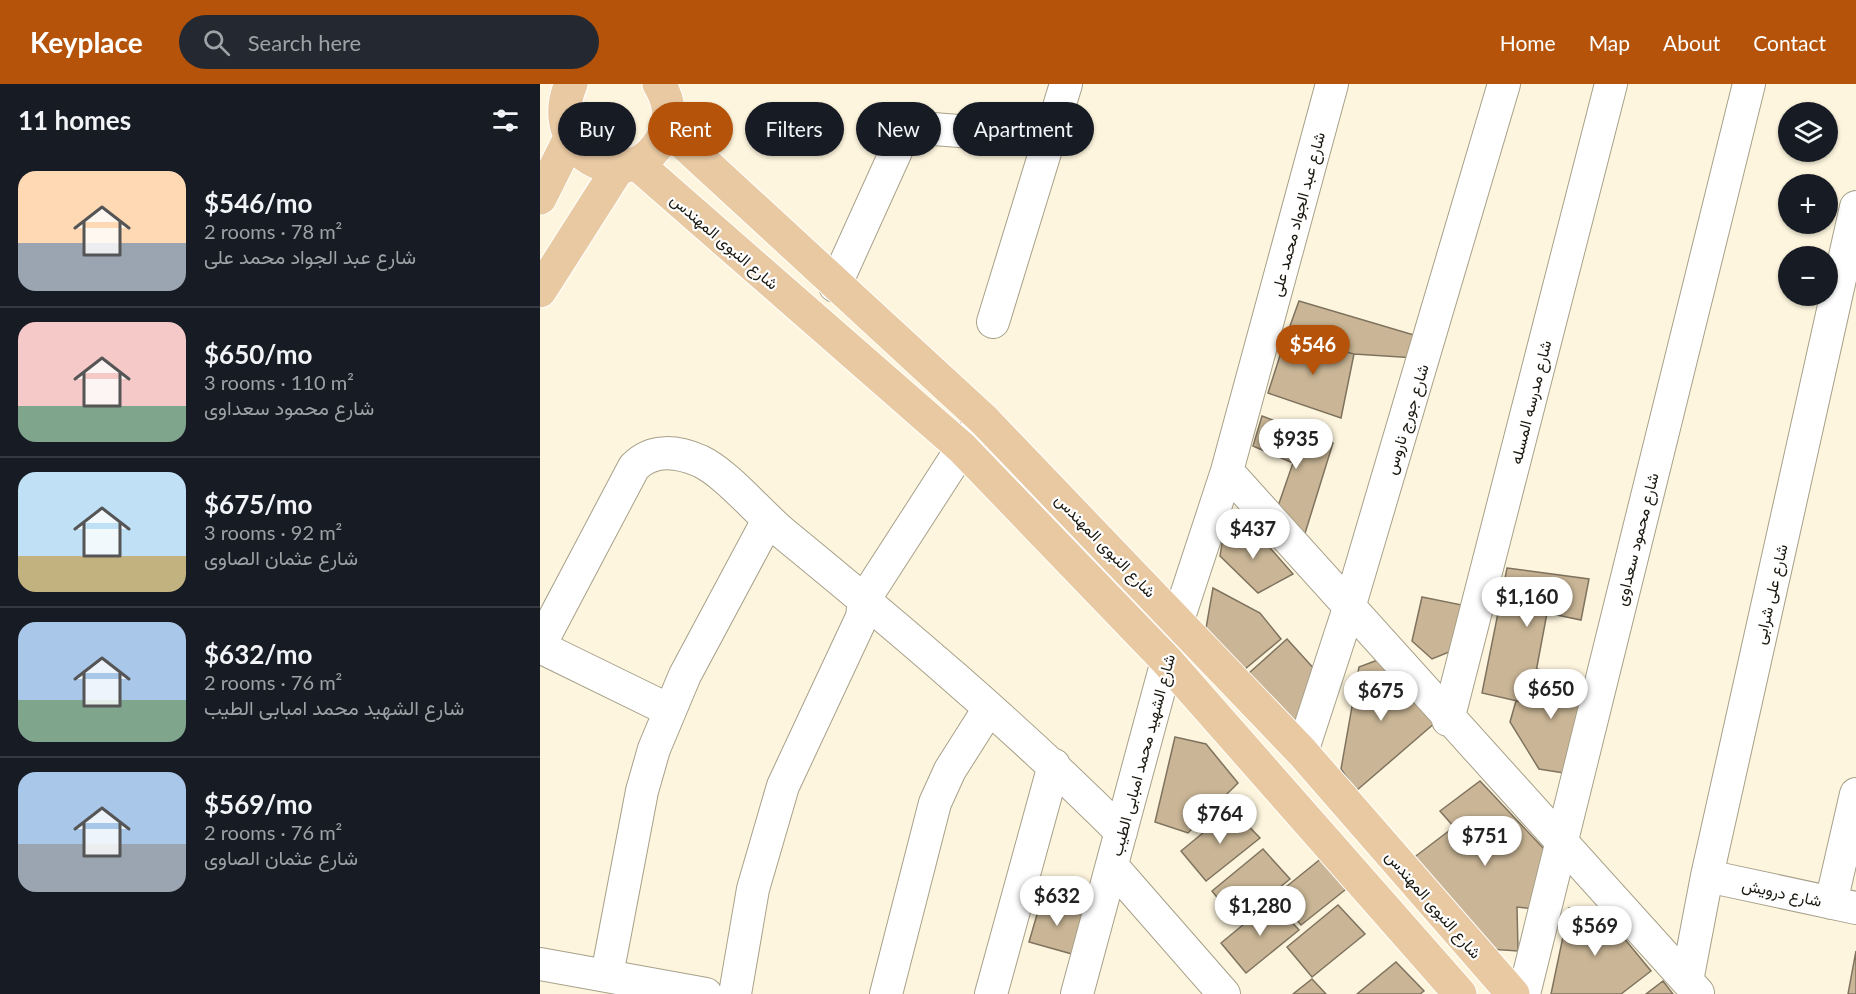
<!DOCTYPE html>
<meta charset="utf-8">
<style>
:root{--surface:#171b24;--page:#242831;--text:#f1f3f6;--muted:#9ea1a6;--line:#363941;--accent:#b45309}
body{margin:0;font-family:Lato,Vazirmatn,sans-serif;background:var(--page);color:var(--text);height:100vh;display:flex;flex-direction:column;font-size:22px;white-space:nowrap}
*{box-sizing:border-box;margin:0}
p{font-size:20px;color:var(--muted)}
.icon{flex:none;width:33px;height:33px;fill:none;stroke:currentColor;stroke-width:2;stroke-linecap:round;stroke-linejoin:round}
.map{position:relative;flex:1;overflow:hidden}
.panel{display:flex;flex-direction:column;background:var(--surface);width:540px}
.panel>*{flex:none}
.guide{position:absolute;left:18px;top:18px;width:570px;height:54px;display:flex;gap:12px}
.tools{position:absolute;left:1238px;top:18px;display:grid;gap:12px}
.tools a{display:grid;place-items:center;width:60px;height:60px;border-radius:50%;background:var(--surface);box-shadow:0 2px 4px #0004;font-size:30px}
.price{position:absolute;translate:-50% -51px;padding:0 14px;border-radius:21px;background:#fff;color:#222;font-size:20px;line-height:39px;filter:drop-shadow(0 2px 3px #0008)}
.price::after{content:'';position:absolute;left:50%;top:36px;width:18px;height:14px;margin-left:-9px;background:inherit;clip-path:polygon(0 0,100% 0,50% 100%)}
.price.current{background:var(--accent);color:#fff}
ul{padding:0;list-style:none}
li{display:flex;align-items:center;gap:18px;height:150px;padding:0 18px}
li+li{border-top:2px solid var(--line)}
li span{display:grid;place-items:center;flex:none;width:168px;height:120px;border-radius:18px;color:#555}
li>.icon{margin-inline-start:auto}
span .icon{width:72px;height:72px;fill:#fffc;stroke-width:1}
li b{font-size:26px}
h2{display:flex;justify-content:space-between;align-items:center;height:72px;padding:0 18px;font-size:26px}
.chip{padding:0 21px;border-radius:27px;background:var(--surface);box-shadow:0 2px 4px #0004;font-size:21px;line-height:54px}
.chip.current{background:var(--accent);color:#fff}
header{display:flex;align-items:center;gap:36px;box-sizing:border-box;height:84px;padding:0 30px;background:var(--accent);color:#fff}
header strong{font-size:28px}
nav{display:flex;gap:33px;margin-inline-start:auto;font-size:21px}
.search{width:420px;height:54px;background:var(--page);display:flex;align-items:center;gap:15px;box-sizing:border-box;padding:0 21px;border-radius:33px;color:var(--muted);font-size:22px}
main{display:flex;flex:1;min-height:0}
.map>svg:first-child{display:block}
</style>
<header>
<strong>Keyplace</strong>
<div class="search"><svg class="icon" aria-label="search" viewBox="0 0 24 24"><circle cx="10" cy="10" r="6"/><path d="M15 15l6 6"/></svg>Search here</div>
<nav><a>Home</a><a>Map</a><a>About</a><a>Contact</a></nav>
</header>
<main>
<section class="panel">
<h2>11 homes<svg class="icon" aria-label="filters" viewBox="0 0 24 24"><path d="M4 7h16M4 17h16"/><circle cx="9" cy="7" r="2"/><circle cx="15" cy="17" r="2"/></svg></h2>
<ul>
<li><span style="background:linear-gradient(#ffd9b3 60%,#9aa5b1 0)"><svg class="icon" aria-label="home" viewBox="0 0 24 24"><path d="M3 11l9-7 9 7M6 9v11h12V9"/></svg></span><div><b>$546/mo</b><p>2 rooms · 78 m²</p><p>شارع عبد الجواد محمد على</p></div></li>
<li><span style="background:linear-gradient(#f6c9c9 70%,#7fa58c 0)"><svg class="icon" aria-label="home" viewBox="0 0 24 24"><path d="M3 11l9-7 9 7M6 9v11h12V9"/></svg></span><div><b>$650/mo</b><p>3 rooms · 110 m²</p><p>شارع محمود سعداوى</p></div></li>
<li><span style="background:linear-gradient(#bfe0f5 70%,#c2b280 0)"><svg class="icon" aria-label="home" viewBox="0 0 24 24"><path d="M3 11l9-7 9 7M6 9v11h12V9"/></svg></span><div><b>$675/mo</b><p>3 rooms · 92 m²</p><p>شارع عثمان الصاوى</p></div></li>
<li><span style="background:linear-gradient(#a9c7e8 65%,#7fa58c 0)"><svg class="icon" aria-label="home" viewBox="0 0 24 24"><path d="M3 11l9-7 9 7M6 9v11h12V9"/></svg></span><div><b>$632/mo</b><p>2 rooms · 76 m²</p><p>شارع الشهيد محمد امبابى الطيب</p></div></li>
<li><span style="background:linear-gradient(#a9c7e8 60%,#9aa5b1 0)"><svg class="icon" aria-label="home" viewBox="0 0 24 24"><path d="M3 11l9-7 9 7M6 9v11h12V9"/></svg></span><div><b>$569/mo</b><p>2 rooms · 76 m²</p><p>شارع عثمان الصاوى</p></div></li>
</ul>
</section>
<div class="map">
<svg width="1316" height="910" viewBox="0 0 1316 910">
<rect width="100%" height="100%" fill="#fdf5dd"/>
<path fill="#cab696" stroke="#7f735f" stroke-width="1.5" d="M759,217L884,254L876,274L814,270L746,253Z
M746,253L814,270L801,334L728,309Z
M722,332L793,359L762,459L736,428L753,379L713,362Z
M684,448H716L753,490L718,509L680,472Z
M967,484L1049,495L1041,536L1007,529L990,620L942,609Z
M673,504L720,529L741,555L705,585L665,550Z
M882,513L922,521L914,566L892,575L872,557Z
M747,555L777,588L771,625L753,639L709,589Z
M843,574L896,638L816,707L801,685L819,583Z
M997,585L1047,597L1030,690L999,685L970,638L976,617L990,620Z
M635,653L666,660L698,699L648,749L615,738Z
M940,697L1004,765L994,825L977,823L978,867L949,865L872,775L914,743L900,727Z
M692,725L720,754L666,797L641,767Z
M723,765L750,795L697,838L672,807Z
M788,769L815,798L761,841L736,811Z
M501,817L544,828L532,870L489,858Z
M732,817L759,846L706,889L681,859Z
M798,821L825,850L772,893L747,863Z
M1029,824L1060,825L1111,887L1081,910H1011Z
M1316,867V910H1308Z
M856,878L884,907L880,910H817Z
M772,895L786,910H753Z
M1123,897L1133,910H1106Z"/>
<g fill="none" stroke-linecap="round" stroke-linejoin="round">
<defs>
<path id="minor" d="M295,202L367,43L510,54
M453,238L526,0
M687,387L1158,909
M0,561L94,383C112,364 137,367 160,377C186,389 219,429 243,449C359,544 475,642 581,748
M0,563L129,626
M908,636L1071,0
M762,668L809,524L964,0
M572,782L684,910
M1167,792L1316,824
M1291,819L1316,710
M0,880L166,910
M67,891L102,707L114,665L145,591L228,436
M1147,897L1167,792L1316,123
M195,910L213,805L243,702L322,533L324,516L422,364L444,336
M346,910L395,719L410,686L448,626
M451,910L514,681
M537,910L638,536L687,387L792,0
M984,910L1209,0"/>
<path id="major" d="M31,0C0,71 94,119 125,48C132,32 128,14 119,0
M127,44L444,336L762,668L973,910
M96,79L422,364L627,577L920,910
M0,114L29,56
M0,207L79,83"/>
</defs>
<use href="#minor" stroke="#a7a08a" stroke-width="34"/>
<use href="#major" stroke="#fff" stroke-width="35"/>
<use href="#minor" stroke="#fff" stroke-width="32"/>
<use href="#major" stroke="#e8c9a2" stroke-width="33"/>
</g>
<g text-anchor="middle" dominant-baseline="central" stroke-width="4.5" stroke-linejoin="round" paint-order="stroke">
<g font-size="16" fill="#1a180f" stroke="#fff">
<text transform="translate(757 130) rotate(-75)">شارع عبد الجواد محمد على</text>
<text transform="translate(185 157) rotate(41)">شارع النبوى المهندس</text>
<text transform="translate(990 318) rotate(-76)">شارع مدرسه المسله</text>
<text transform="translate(866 335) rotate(-73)">شارع جورج ناروس</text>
<text transform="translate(1096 455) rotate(-76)">شارع محمود سعداوى</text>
<text transform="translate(566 461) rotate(46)">شارع النبوى المهندس</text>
<text transform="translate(1230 510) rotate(-77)">شارع على شرابى</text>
<text transform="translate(602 671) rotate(-75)">شارع الشهيد محمد امبابى الطيب</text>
<text transform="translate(1242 808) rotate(12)">شارع درويش</text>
<text transform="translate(894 820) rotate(49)">شارع النبوى المهندس</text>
</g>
</g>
</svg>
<div class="tools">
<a><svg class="icon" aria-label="layers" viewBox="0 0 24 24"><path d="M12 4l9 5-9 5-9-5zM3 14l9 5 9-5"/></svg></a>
<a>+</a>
<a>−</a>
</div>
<b class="price current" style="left:773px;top:292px">$546</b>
<b class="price" style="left:756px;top:386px">$935</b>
<b class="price" style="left:713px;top:476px">$437</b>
<b class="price" style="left:987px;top:544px">$1,160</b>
<b class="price" style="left:1011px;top:636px">$650</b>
<b class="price" style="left:841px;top:638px">$675</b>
<b class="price" style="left:680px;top:761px">$764</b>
<b class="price" style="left:945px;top:783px">$751</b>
<b class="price" style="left:517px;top:843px">$632</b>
<b class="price" style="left:720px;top:853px">$1,280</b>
<b class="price" style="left:1055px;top:873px">$569</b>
<div class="guide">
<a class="chip">Buy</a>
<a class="chip current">Rent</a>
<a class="chip">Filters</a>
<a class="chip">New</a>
<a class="chip">Apartment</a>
</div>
</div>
</main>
